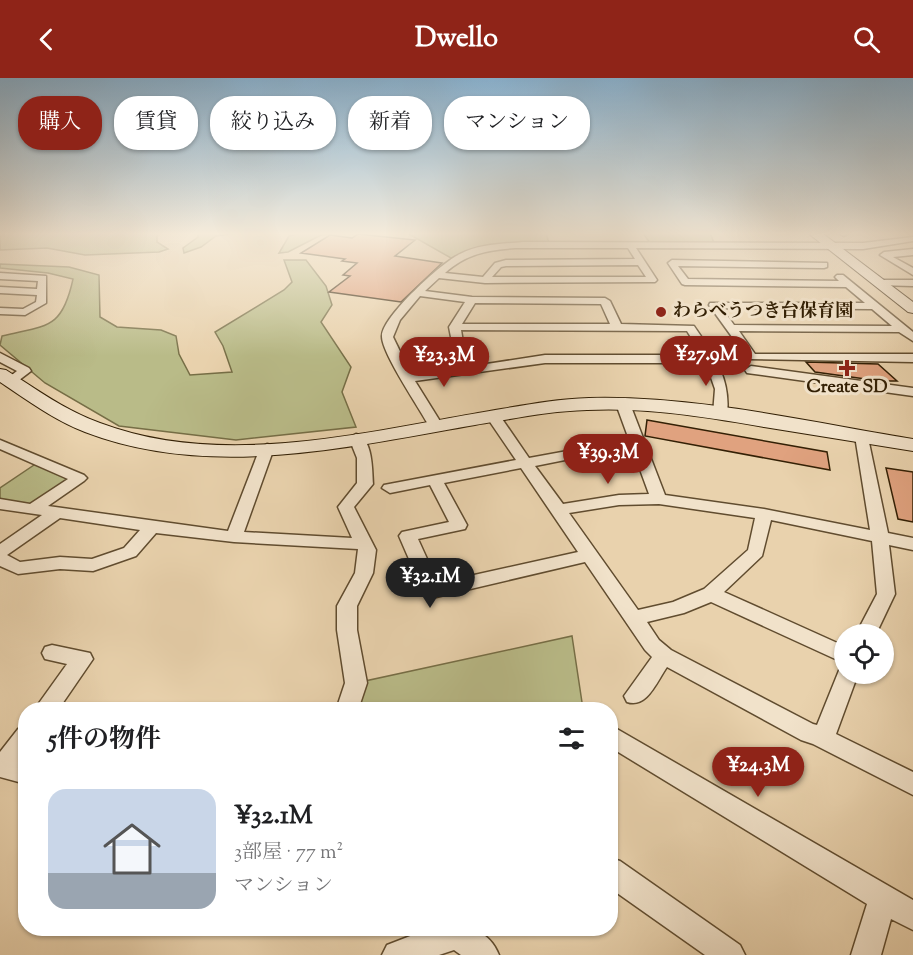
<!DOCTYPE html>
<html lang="ja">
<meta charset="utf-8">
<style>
:root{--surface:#fff;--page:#f2f2f2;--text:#202124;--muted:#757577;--accent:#8f2418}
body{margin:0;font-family:"Sorts Mill Goudy","Noto Serif JP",serif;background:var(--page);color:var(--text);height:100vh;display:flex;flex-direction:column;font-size:22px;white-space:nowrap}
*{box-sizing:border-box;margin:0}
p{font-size:20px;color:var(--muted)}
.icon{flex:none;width:33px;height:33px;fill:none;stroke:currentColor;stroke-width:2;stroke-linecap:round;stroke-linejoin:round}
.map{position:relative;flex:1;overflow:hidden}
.details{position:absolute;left:18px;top:624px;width:600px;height:234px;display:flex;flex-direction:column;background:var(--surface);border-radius:24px;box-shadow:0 2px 4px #0004}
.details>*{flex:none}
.banner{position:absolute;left:18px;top:18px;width:600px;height:54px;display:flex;gap:12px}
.buttons{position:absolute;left:834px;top:546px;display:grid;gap:12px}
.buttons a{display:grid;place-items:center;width:60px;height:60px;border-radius:50%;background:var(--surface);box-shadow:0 2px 4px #0004;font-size:30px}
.price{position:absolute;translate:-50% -51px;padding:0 14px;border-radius:21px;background:var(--accent);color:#fff;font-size:20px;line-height:39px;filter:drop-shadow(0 2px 3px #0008)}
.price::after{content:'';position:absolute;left:50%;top:36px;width:18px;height:14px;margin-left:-9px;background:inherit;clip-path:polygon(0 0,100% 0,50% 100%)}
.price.on{background:#222;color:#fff}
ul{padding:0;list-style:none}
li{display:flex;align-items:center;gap:18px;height:150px;padding:0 30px}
li span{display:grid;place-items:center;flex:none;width:168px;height:120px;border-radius:18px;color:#555}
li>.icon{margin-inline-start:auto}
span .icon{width:72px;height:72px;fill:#fffc;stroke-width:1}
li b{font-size:26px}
h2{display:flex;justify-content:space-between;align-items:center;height:72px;padding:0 30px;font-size:26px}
.pill{padding:0 21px;border-radius:24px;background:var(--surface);box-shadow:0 2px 4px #0004;font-size:21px;line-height:54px}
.pill.on{background:var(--accent);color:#fff}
header{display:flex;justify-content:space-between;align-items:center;height:78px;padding:0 30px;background:var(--accent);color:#fff;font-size:27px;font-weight:700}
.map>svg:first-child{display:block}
</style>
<header><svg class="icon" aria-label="back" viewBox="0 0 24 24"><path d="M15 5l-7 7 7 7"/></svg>Dwello<svg class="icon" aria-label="search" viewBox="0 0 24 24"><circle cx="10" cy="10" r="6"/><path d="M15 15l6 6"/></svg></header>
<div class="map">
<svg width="913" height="877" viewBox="0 0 913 877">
<rect width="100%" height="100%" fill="#e9d2ad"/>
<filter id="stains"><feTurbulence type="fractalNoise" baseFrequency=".00333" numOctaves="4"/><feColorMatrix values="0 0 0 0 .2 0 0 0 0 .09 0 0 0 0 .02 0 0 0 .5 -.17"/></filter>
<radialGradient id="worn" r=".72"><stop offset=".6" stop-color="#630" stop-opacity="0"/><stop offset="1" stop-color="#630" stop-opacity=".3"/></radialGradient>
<path fill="#b9bb88" stroke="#766e46" stroke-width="1.5" d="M0,155H157V164L168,171L159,174L85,177L47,170L0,172Z
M198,155H238L216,158L201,169L184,175L183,170L198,159Z
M303,155H342L321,157L288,174L279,175L289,158Z
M407,155H546L549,165L508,166L451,180Z
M643,155H710L714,165H650Z
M284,182H306L326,208L332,227L321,244L351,289L342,314L356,349L236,362L119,348L45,305L0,267L2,258C47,247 62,252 73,201L48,195L0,190V186L69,189L99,197L100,239L117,249L161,252L176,258L179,276L190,297L232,294L223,268L215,254L284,212L292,204Z
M40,383L79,400L32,432L0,426V410Z
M572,558L583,631L349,632L356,605Z"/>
<path fill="#e0a27f" stroke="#332005" stroke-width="1.5" d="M358,156L415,162L395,178L442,185L401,224L329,214L350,198L343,197L357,185L342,183L345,181L301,175L330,157L352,160Z
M806,284L878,286L897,303H880L815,294Z
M647,342L827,374L830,392L645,358Z
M886,390L913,394V444L898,441Z"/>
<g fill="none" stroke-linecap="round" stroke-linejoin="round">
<defs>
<path id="street" d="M850,155L844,158L840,156L841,155Z
M913,159V163L863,171L636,170L657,202L655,204L485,205L439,200L425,213L472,219L605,220L610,223L621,246L694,248C713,276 731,300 727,336L720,340L713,336L715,311L706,285H545L415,303L443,348L436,352L429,348C420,331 381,274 382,258C382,239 442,184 460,176C479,166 502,166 523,164L863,165ZM515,170H628L635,181L506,182L495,185L483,199L445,195C466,176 487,172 515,170ZM638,187L646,199H492L501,189L506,188ZM420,218L465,224L449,249L452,264L468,288L411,296L393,259L400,242ZM475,225L601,226L610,246H462ZM461,252L687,253L702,277H545L480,287L463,264Z
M913,171V177L893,179L913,190V197L880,177L884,174Z
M672,182L827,185V189L824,190L678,188L688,201L839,203L835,199L837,197H843L913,254V263L899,254L739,253L755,276H913V284L748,281L709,227L710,225H865L846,209L685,207L682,206L668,185ZM722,230L872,231L892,248L734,247Z
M0,195L46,198V225L25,237L0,236V230L23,231L36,224L37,217L0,215V209L37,211L38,203L0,201Z
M879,202H913V208L876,207V203Z
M0,275L29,290L31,293L14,306H6L4,303L17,293L0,284Z
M751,288L913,310V318L747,295L745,292Z
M623,322L630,326L665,417L764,431L870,452L855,358L857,355H867L888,455L913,460V472L889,467L895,516L876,556H856L877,516L872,463L771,442L762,478L724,514L844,568V585L711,524L684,535L647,544L659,562L671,572L813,646L817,647L840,590L844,589V596H858L836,656L913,694V717L813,666L801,662L667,589C657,603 647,631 627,624L624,618L652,579L645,572L585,484L432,520L425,518L399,458L402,454L449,444L430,407L390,415L382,410L384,407L516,382L486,338L493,334L498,335L529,380L600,367H631L616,326ZM600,375H634L649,416L619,417L563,426L535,388ZM521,390L578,474L438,505L418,461L465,451L467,447L444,405ZM659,426L755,440L748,472L704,511L673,524L638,532L569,435L619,427Z
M356,356C373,360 372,392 373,406L354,429L376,472L373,495L357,528V552L367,605L358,632H336L345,605L337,552V528L355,495L358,471L234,464L156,455L136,478L93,493L60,491L18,496L0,488V466L42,437L0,431V421L30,426L68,401L0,371V362L84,397L87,400L84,403L48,428L228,453L260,370L267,366L272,367L274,370L244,454L352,460L338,429L357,405V380L349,360ZM60,440L140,452L124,470L92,481L60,479L20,484L7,477Z
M52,567L90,575L93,581L58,632H34L67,586L45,581L42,575L45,569Z
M610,647L913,822V852L891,841L881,877H851L867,826L610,669Z
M26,648V677L21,683L26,684V706L0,699V674L18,651Z
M610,780L620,783L740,867L745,877H705L610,810Z
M431,850C460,850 486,845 499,877H461L454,872L439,877H382L387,867Z"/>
<path id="secondary" d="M808,155H822L913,224V235L908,234Z
M0,291L6,292C36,311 66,333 100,345C219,390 357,356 478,335C515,329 552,321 589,320C694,317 809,344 913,361V373C863,365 814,357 764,349C706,339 646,329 587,332C549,333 512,341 475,347C348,369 210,402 85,354C54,342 27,322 0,304Z"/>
</defs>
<use href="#street" stroke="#604c2f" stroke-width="3"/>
<use href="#secondary" stroke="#332005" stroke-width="2"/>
<use href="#street" fill="#f1e2ca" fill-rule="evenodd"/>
<use href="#secondary" fill="#f1e2ca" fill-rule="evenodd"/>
</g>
<linearGradient id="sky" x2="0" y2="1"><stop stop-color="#89b4d4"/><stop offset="0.56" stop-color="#f5ebda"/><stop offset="1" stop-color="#f5ebda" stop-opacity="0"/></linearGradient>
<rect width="913" height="278" fill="url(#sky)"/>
<g fill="#8f2418" stroke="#f1e2ca" stroke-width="2">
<circle cx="661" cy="234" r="6"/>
<path d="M844 281h6v6h6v6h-6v6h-6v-6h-6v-6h6z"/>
</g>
<g text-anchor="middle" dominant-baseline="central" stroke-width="6" stroke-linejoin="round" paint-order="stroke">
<g font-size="18" font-weight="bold" fill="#332005" stroke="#f1e2ca" text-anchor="start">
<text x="673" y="234">わらべうつき台保育園</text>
<text x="847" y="310" text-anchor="middle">Create SD</text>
</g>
</g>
<rect width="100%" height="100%" filter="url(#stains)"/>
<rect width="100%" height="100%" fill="url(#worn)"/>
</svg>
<div class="buttons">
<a><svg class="icon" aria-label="locate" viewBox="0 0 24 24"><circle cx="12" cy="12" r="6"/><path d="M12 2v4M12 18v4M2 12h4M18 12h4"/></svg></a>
</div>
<b class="price" style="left:706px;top:309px">¥27.9M</b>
<b class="price" style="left:444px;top:310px">¥23.3M</b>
<b class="price" style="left:608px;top:407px">¥39.3M</b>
<b class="price on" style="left:430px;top:531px">¥32.1M</b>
<b class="price" style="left:758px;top:720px">¥24.3M</b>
<div class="banner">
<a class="pill on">購入</a>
<a class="pill">賃貸</a>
<a class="pill">絞り込み</a>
<a class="pill">新着</a>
<a class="pill">マンション</a>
</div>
<section class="details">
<h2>5件の物件<svg class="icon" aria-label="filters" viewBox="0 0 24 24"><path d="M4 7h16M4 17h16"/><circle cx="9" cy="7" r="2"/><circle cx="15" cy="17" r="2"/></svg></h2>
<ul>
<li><span style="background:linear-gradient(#c9d6e8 70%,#9aa5b1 0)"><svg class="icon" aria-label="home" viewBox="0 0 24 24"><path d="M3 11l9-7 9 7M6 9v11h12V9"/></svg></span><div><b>¥32.1M</b><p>3部屋 · 77 m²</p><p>マンション</p></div></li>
</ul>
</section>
</div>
